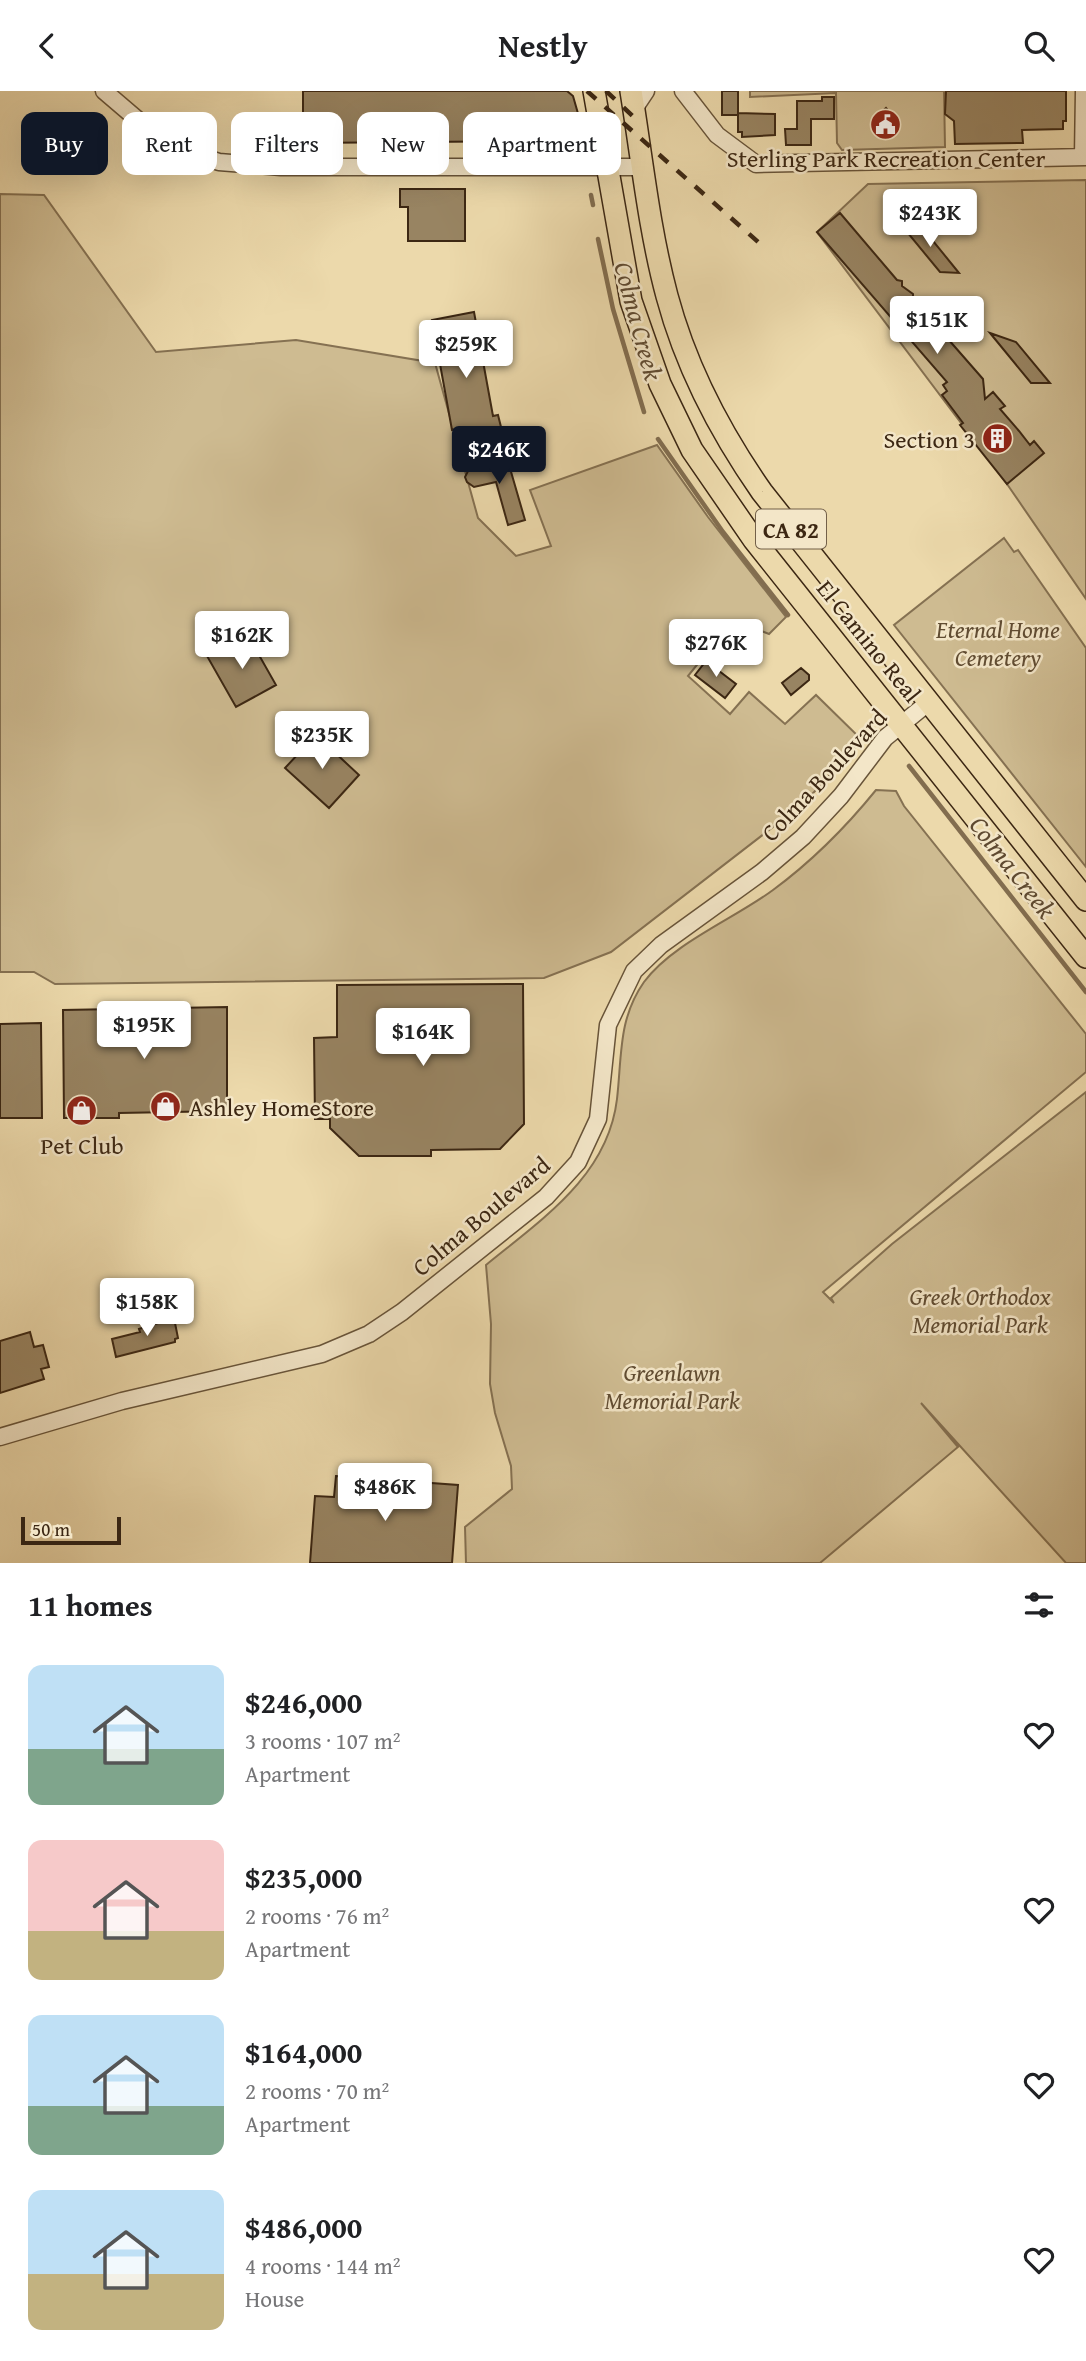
<!DOCTYPE html>
<meta charset="utf-8">
<style>
:root{--surface:#fff;--page:#f2f2f2;--text:#202124;--muted:#757577;--accent:#111827}
body{margin:0;font-family:"Gentium Book Plus",serif;background:var(--page);color:var(--text);height:100vh;display:flex;flex-direction:column;font-size:26px;white-space:nowrap}
*{box-sizing:border-box;margin:0}
p{font-size:23px;color:var(--muted)}
.icon{flex:none;width:38px;height:38px;fill:none;stroke:currentColor;stroke-width:2;stroke-linecap:round;stroke-linejoin:round}
.map{position:relative;height:1472px;overflow:hidden}
.details{display:flex;flex-direction:column;background:var(--surface);flex:1}
.details>*{flex:none}
.banner{position:absolute;left:21px;top:21px;width:700px;height:63px;display:flex;gap:14px}
.scale{position:absolute;left:21px;bottom:18px;width:100px;box-sizing:border-box;padding-left:7px;border:4px solid #3c2713;border-top:0;font-size:19px;line-height:24px;white-space:nowrap;color:#3c2713;-webkit-text-stroke:5px #f3e6c8;paint-order:stroke}
.price{position:absolute;translate:-50% -60px;padding:0 16px;border-radius:7px;background:#fff;color:#222;font-size:23px;line-height:46px;filter:drop-shadow(0 2px 4px #0008)}
.price::after{content:'';position:absolute;left:50%;top:42px;width:21px;height:16px;margin-left:-10px;background:inherit;clip-path:polygon(0 0,100% 0,50% 100%)}
.price.active{background:var(--accent);color:#fff}
ul{padding:0;list-style:none}
li{display:flex;align-items:center;gap:21px;height:175px;padding:0 28px}
li span{display:grid;place-items:center;flex:none;width:196px;height:140px;border-radius:14px;color:#555}
li>.icon{margin-inline-start:auto}
span .icon{width:84px;height:84px;fill:#fffc;stroke-width:1}
li b{font-size:30px}
h2{display:flex;justify-content:space-between;align-items:center;height:84px;padding:0 28px;font-size:30px}
.chip{padding:0 24px;border-radius:14px;background:var(--surface);box-shadow:0 7px 28px #0002;font-size:24px;line-height:63px}
.chip.active{background:var(--accent);color:#fff}
header{display:flex;justify-content:space-between;align-items:center;height:91px;padding:0 28px;background:var(--surface);font-size:32px;font-weight:600}
.map>svg:first-child{display:block}
</style>
<header><svg class="icon" aria-label="back" viewBox="0 0 24 24"><path d="M15 5l-7 7 7 7"/></svg>Nestly<svg class="icon" aria-label="search" viewBox="0 0 24 24"><circle cx="10" cy="10" r="6"/><path d="M15 15l6 6"/></svg></header>
<div class="map">
<svg width="1086" height="1472" viewBox="0 0 1086 1472">
<rect width="100%" height="100%" fill="#ecd9ab"/>
<filter id="stains"><feTurbulence type="fractalNoise" baseFrequency=".00286" numOctaves="4"/><feColorMatrix values="0 0 0 0 .2 0 0 0 0 .09 0 0 0 0 .02 0 0 0 .5 -.17"/></filter>
<radialGradient id="worn" r=".72"><stop offset=".6" stop-color="#630" stop-opacity="0"/><stop offset="1" stop-color="#630" stop-opacity=".3"/></radialGradient>
<path fill="#cebb91" stroke="#857152" stroke-width="2" d="M750,0H944L945,56L842,59L837,52L836,2L750,6Z
M1086,89V508L1007,393L817,141L868,93Z
M0,103L44,104L156,261L296,249L435,272L478,427L516,465L551,455L530,399L657,354L708,426L786,526L769,543C730,528 723,523 693,554L705,564L688,585L730,623L749,601L785,633L816,604L862,649L804,712L611,861L544,887L55,893L34,881H0Z
M1004,447L1014,461L1018,459L1086,557V776L894,534Z
M876,699L896,700L904,715L1086,943V981L823,1201L834,1212L831,1207L892,1153L1086,1001V1472H1066L921,1312L958,1356L820,1472H466L465,1436L512,1398L511,1375L495,1322L490,1293L491,1233L486,1174C542,1128 608,1085 617,1008C622,965 618,928 644,891C673,852 734,828 773,799C811,771 846,736 876,699Z"/>
<g fill="none" stroke-linecap="round" stroke-linejoin="round">
<path stroke="#826d4f" stroke-width="4.5" d="M591,104L593,114
M598,148L613,218L644,321
M658,348L723,441L788,524
M909,675L1086,901"/>
</g>
<path fill="#988462" stroke="#3c2713" stroke-width="2" d="M303,0H567L573,5L579,26L566,42L530,43L531,50L303,52Z
M722,0H738V22L775,23V44L742,46V41H738V24H722Z
M946,0H1066V30H1063V38L1022,39L1023,52L955,53L954,30L945,23Z
M822,6H834V28H811V54H786L785,38H797V10H822Z
M886,17L899,31L885,44L872,30Z
M400,98H465V150H408V116H400Z
M840,122L897,189L902,190V195L913,203V208L983,288L985,308L993,301L1005,315L1000,318L1019,340L1030,354L1034,350L1044,362L1007,393L960,334L963,332L942,304L947,300L943,294L947,291L817,141Z
M898,130L925,140L959,182L940,181Z
M474,221L493,325L498,324L504,348L464,356L460,337L452,339L432,229Z
M990,242L1016,251L1050,292H1031Z
M507,367L525,429L508,434L496,391L474,396L467,391L465,386L470,376Z
M247,543L276,594L236,616L207,565Z
M706,570L736,593L725,607L695,584Z
M801,577L809,584V589L791,604L782,592Z
M316,644L359,684L329,717L285,677Z
M523,893L524,1033L500,1058L431,1059V1065H359L330,1037V1028H315L314,947L337,946V894Z
M227,916V1020L119,1022V1027H64L63,919Z
M41,932L42,1027H0V933Z
M174,1227L178,1247L175,1248V1251L116,1266L112,1248L140,1241L139,1238Z
M30,1241L34,1256L43,1254L49,1276L41,1278L44,1288L0,1302V1250Z
M336,1385L458,1394L452,1472H310L315,1405L334,1406Z"/>
<g fill="none" stroke-linecap="round" stroke-linejoin="round">
<defs>
<path id="minor" d="M104,0L159,47L177,57L219,71L281,76H643
M683,0L717,44L756,73L1086,66
M634,18L646,0
M1083,66L1084,0
M0,1346L122,1310L322,1263L369,1243L402,1221L546,1106L578,1071L598,1028L608,934L634,880L661,854L762,781L803,746L841,705L885,647L929,611"/>
<path id="major" d="M594,0L631,210L660,293L692,359L754,449L1086,866
M631,0C642,68 649,138 667,205C686,276 720,341 762,401L1086,809"/>
</defs>
<use href="#minor" stroke="#685439" stroke-width="19"/>
<use href="#major" stroke="#3c2713" stroke-width="24"/>
<use href="#minor" stroke="#f3e6c8" stroke-width="16"/>
<use href="#major" stroke="#ecd9ab" stroke-width="21"/>
<path stroke="#3c2713" stroke-width="4.5" stroke-dasharray="12 12" stroke-linecap="butt" d="M587,0L765,157
M606,0L640,32"/>
</g>
<defs>
<symbol id="civic-disc" viewBox="-11 -11 22 22"><circle r="9.5" fill="#8f2418" stroke="#f3e6c8"/><path d="M-.6-6.5H3V-4.5H.6V-3L4-1V1h2V6H-6V1h2V-1L-.6-3ZM-1.2 2.5V6h2.4V2.5Z" fill="#fff"/></symbol>
<symbol id="building-disc" viewBox="-11 -11 22 22"><circle r="9.5" fill="#8f2418" stroke="#f3e6c8"/><path d="M-4-6H4V6H1V3H-1V6H-4ZM-2.5-4.3h1.7v1.8h-1.7ZM.8-4.3h1.7v1.8H.8ZM-2.5-1h1.7V.8h-1.7ZM.8-1h1.7V.8H.8Z" fill="#fff"/></symbol>
<symbol id="shop-disc" viewBox="-11 -11 22 22"><circle r="9.5" fill="#8f2418" stroke="#f3e6c8"/><path d="M-5-2.5h2.3a2.7 3.5 0 0 1 5.4 0H5L5.5 6h-11ZM-1.5-2.5h3a1.5 2.3 0 0 0-3 0Z" fill="#fff"/></symbol>
</defs>
<g fill-rule="evenodd">
<use href="#civic-disc" x="868" y="16" width="35" height="35"/>
<use href="#building-disc" x="980" y="330" width="35" height="35"/>
<use href="#shop-disc" x="148" y="998" width="35" height="35"/>
<use href="#shop-disc" x="64" y="1002" width="35" height="35"/>
</g>
<g text-anchor="middle" dominant-baseline="central" stroke-width="5" stroke-linejoin="round" paint-order="stroke">
<rect fill="#f3e6c8" stroke="#736049" stroke-width="2" x="756" y="418.5" width="70" height="39" rx="5"/>
<g font-size="23" font-weight="bold" fill="#3c2713">
<text x="791" y="438">CA 82</text>
</g>
<g font-size="24" fill="#3c2713" stroke="#f3e6c8">
<text x="886" y="67">Sterling Park Recreation Center</text>
<text x="975" y="348" text-anchor="end">Section 3</text>
<text x="189" y="1016" text-anchor="start">Ashley HomeStore</text>
<text x="82" y="1054">Pet Club</text>
</g>
<g font-size="24" font-style="italic" fill="#604c32" stroke="#f3e6c8">
<text x="998" y="538">Eternal Home<tspan x="998" dy="28">Cemetery</tspan></text>
<text x="980" y="1205">Greek Orthodox<tspan x="980" dy="28">Memorial Park</tspan></text>
<text x="672" y="1281">Greenlawn<tspan x="672" dy="28">Memorial Park</tspan></text>
</g>
<g font-size="24" fill="#3c2713" stroke="#f3e6c8">
<text transform="translate(869 550) rotate(51)">El Camino Real</text>
<text transform="translate(824 684) rotate(-47)">Colma Boulevard</text>
<text transform="translate(481 1125) rotate(-40)">Colma Boulevard</text>
</g>
<g font-size="26" font-style="italic" fill="#5f4a31" stroke="#f3e6c8">
<text transform="translate(639 230) rotate(75)">Colma Creek</text>
<text transform="translate(1013 776) rotate(52)">Colma Creek</text>
</g>
</g>
<rect width="100%" height="100%" filter="url(#stains)"/>
<rect width="100%" height="100%" fill="url(#worn)"/>
</svg>
<div class="scale">50 m</div>
<b class="price" style="left:930px;top:158px">$243K</b>
<b class="price" style="left:937px;top:265px">$151K</b>
<b class="price" style="left:466px;top:289px">$259K</b>
<b class="price active" style="left:499px;top:395px">$246K</b>
<b class="price" style="left:242px;top:580px">$162K</b>
<b class="price" style="left:716px;top:588px">$276K</b>
<b class="price" style="left:322px;top:680px">$235K</b>
<b class="price" style="left:144px;top:970px">$195K</b>
<b class="price" style="left:423px;top:977px">$164K</b>
<b class="price" style="left:147px;top:1247px">$158K</b>
<b class="price" style="left:385px;top:1432px">$486K</b>
<div class="banner">
<a class="chip active">Buy</a>
<a class="chip">Rent</a>
<a class="chip">Filters</a>
<a class="chip">New</a>
<a class="chip">Apartment</a>
</div>
</div>
<section class="details">
<h2>11 homes<svg class="icon" aria-label="filters" viewBox="0 0 24 24"><path d="M4 7h16M4 17h16"/><circle cx="9" cy="7" r="2"/><circle cx="15" cy="17" r="2"/></svg></h2>
<ul>
<li><span style="background:linear-gradient(#bfe0f5 60%,#7fa58c 0)"><svg class="icon" aria-label="home" viewBox="0 0 24 24"><path d="M3 11l9-7 9 7M6 9v11h12V9"/></svg></span><div><b>$246,000</b><p>3 rooms · 107 m²</p><p>Apartment</p></div><svg class="icon" aria-label="heart" viewBox="0 0 24 24"><path d="M12 20l-8-8c-3-5 5-10 8-4 3-6 11-1 8 4z"/></svg></li>
<li><span style="background:linear-gradient(#f6c9c9 65%,#c2b280 0)"><svg class="icon" aria-label="home" viewBox="0 0 24 24"><path d="M3 11l9-7 9 7M6 9v11h12V9"/></svg></span><div><b>$235,000</b><p>2 rooms · 76 m²</p><p>Apartment</p></div><svg class="icon" aria-label="heart" viewBox="0 0 24 24"><path d="M12 20l-8-8c-3-5 5-10 8-4 3-6 11-1 8 4z"/></svg></li>
<li><span style="background:linear-gradient(#bfe0f5 65%,#7fa58c 0)"><svg class="icon" aria-label="home" viewBox="0 0 24 24"><path d="M3 11l9-7 9 7M6 9v11h12V9"/></svg></span><div><b>$164,000</b><p>2 rooms · 70 m²</p><p>Apartment</p></div><svg class="icon" aria-label="heart" viewBox="0 0 24 24"><path d="M12 20l-8-8c-3-5 5-10 8-4 3-6 11-1 8 4z"/></svg></li>
<li><span style="background:linear-gradient(#bfe0f5 60%,#c2b280 0)"><svg class="icon" aria-label="home" viewBox="0 0 24 24"><path d="M3 11l9-7 9 7M6 9v11h12V9"/></svg></span><div><b>$486,000</b><p>4 rooms · 144 m²</p><p>House</p></div><svg class="icon" aria-label="heart" viewBox="0 0 24 24"><path d="M12 20l-8-8c-3-5 5-10 8-4 3-6 11-1 8 4z"/></svg></li>
</ul>
</section>
